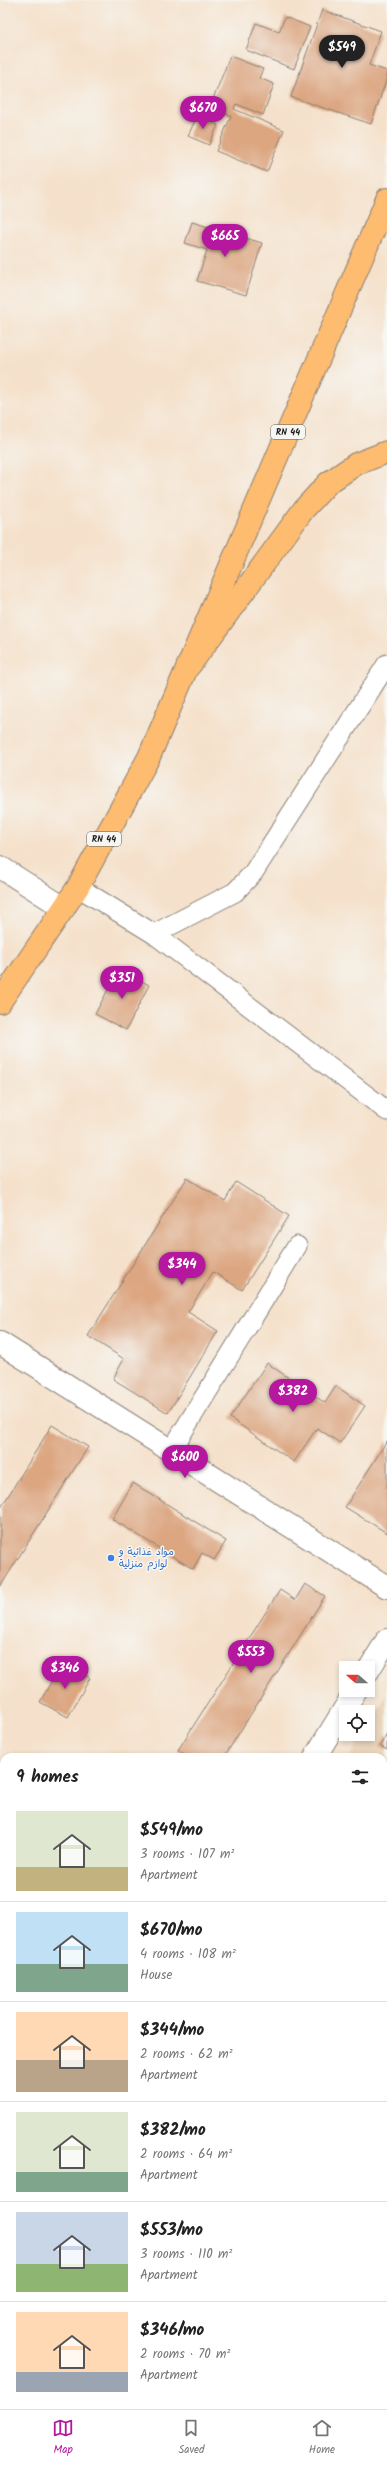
<!DOCTYPE html>
<meta charset="utf-8">
<style>
:root{--surface:#fff;--page:#f6f6f6;--text:#222;--muted:#767676;--line:#e0e0e0;--accent:#b5179e}
body{margin:0;font-family:Kalam,"Playpen Sans Arabic",sans-serif;background:var(--page);color:var(--text);height:100vh;display:flex;flex-direction:column;font-size:15px;white-space:nowrap}
*{box-sizing:border-box;margin:0}
p{font-size:13px;color:var(--muted)}
.icon{flex:none;width:22px;height:22px;fill:none;stroke:currentColor;stroke-width:2;stroke-linecap:round;stroke-linejoin:round}
.map{position:relative;flex:1;overflow:hidden}
.side{position:absolute;left:0px;top:1753px;width:387px;height:656px;display:flex;flex-direction:column;background:var(--surface);border-radius:12px 12px 0 0;box-shadow:0 2px 6px #0003}
.side>*{flex:none}
.needle{width:26px;rotate:290deg}
.fabs{position:absolute;left:339px;top:1661px;display:grid;gap:8px}
.fabs a{display:grid;place-items:center;width:36px;height:36px;border-radius:0px;background:var(--surface);box-shadow:0 2px 6px #0003;font-size:20px}
.price{position:absolute;translate:-50% -34px;padding:0 9px;border-radius:14px;background:var(--accent);color:#fff;font-size:13px;line-height:26px;filter:drop-shadow(0 1px 2px #0008)}
.price::after{content:'';position:absolute;left:50%;top:24px;width:12px;height:9px;margin-left:-6px;background:inherit;clip-path:polygon(0 0,100% 0,50% 100%)}
.price.on{background:#222;color:#fff}
ul{padding:0;list-style:none}
li{display:flex;align-items:center;gap:12px;height:100px;padding:0 16px}
li+li{border-top:1px solid var(--line)}
li span{display:grid;place-items:center;flex:none;width:112px;height:80px;border-radius:0px;color:#555}
li>.icon{margin-inline-start:auto}
span .icon{width:48px;height:48px;fill:#fffc;stroke-width:1}
li b{font-size:17px}
h2{display:flex;justify-content:space-between;align-items:center;height:48px;padding:0 16px;font-size:17px}
.tab-bar{display:flex;justify-content:space-around;align-items:center;height:56px;border-top:1px solid var(--line);background:var(--surface);font-size:11px;color:var(--muted)}
.tab-bar a{display:grid;justify-items:center;gap:2px}
.tab-bar .on{color:var(--accent)}
.map>svg:first-child{display:block}
</style>
<div class="map">
<svg width="387" height="2409" viewBox="0 0 387 2409">
<rect width="100%" height="100%" fill="#f6f6f2"/>
<filter id="ink" filterUnits="userSpaceOnUse"><feTurbulence type="fractalNoise" baseFrequency=".025" numOctaves="2"/><feDisplacementMap in="SourceGraphic" scale="8" xChannelSelector="R" yChannelSelector="G"/><feConvolveMatrix kernelMatrix="1 2 1 2 8 2 1 2 1" color-interpolation-filters="sRGB"/></filter>
<filter id="wash" filterUnits="userSpaceOnUse"><feTurbulence type="fractalNoise" baseFrequency=".012" numOctaves="4" result="noise"/><feDisplacementMap in="SourceGraphic" scale="16" xChannelSelector="R" yChannelSelector="G"/><feGaussianBlur stdDeviation="0.9" result="paint"/><feColorMatrix in="noise" values="0 0 0 0 0 0 0 0 0 0 0 0 0 0 0 0 0 1.4 0 .05"/><feComposite in="paint" operator="in"/></filter>
<g filter="url(#wash)">
<rect width="100%" height="100%" fill="#f5e1cb"/>
<path fill="#e9d3b8" d="M387,1694V2409H0V2348L4,2342V2405H383V1757H350L363,1734H368V1726Z"/>
<g id="blocks">
<path fill="#dca681" d="M322,10L381,31L369,65L387,71V78L371,124L291,97Z
M285,17L310,27L294,69L246,50L256,23L279,32Z
M230,56L263,69L259,78L274,84L263,115L236,104L234,109L284,130L267,172L216,151L231,116L210,107Z
M197,116L218,125L209,145L188,136Z
M192,222L262,243L246,295L197,281L207,250L185,243Z
M119,969L149,985L126,1030L95,1014Z
M187,1178L225,1201L236,1182L289,1216L242,1290L213,1272L188,1312L218,1331L168,1413L113,1379L124,1359L88,1336Z
M267,1363L325,1403L336,1386L365,1406L340,1443L317,1428L294,1462L230,1418Z
M52,1425L88,1447L0,1587V1509Z
M387,1441V1533L345,1507Z
M133,1483L226,1541L214,1560L202,1553L193,1569L112,1519Z
M305,1584L325,1596L224,1757H189L178,1750L280,1590L295,1600Z
M62,1662L90,1678L68,1717L40,1702Z
M387,1733V1750L380,1746Z
M0,1820L4,1823V1890L0,1888Z
M383,1832L387,1835V1946L383,1952Z
M195,2405H314L316,2409H192Z"/>
</g>
</g>
<g filter="url(#ink)">
<use href="#blocks" fill-opacity="0" stroke="#887e74" stroke-width="1"/>
<g fill="none" stroke-linecap="round" stroke-linejoin="round">
<defs>
<path id="service" d="M78,887L154,934L387,1111
M154,934L235,892L253,873L387,664
M171,1451L297,1246"/>
<path id="minor" d="M0,867L64,908
M0,1343L387,1587
M368,1671L387,1640
M315,1757L356,1690
M0,2269L4,2263"/>
<path id="primary" d="M0,1002L78,887L149,757L387,199"/>
<path id="trunk" d="M190,665L304,509L328,483L356,464L387,452"/>
</defs>
<use href="#service" stroke="#887e74" stroke-width="21"/>
<use href="#minor" stroke="#887e74" stroke-width="24"/>
<use href="#primary" stroke="#887e74" stroke-width="24"/>
<use href="#trunk" stroke="#887e74" stroke-width="24"/>
<use href="#service" stroke="#fff" stroke-width="19"/>
<use href="#minor" stroke="#fff" stroke-width="22"/>
<use href="#primary" stroke="#fdbc70" stroke-width="22"/>
<use href="#trunk" stroke="#fdbc70" stroke-width="22"/>
</g>
</g>
<circle fill="#3f7fe0" stroke="#f6f6f2" stroke-width="1.5" cx="111" cy="1558" r="4"/>
<g text-anchor="middle" dominant-baseline="central" stroke-width="3" stroke-linejoin="round" paint-order="stroke">
<g fill="#f6f6f2" stroke="#5d5d5c" stroke-width="1">
<rect x="271" y="425" width="34" height="14" rx="3"/>
<rect x="87" y="832" width="34" height="14" rx="3"/>
</g>
<g font-size="9" font-weight="bold" fill="#1c1c1c">
<text x="288" y="432">RN 44</text>
<text x="104" y="839">RN 44</text>
</g>
<g font-size="10" fill="#366cbe" stroke="#f6f6f2" text-anchor="start">
<text x="119" y="1552">مواد غذائية و<tspan x="119" dy="12">لوازم منزلية</tspan></text>
</g>
</g>
</svg>
<div class="fabs">
<a><svg class="needle" viewBox="-14 -14 28 28"><path d="M0-13l5 13h-10z" fill="#e53935"/><path d="M0 13l5-13h-10z" fill="#767676"/></svg></a>
<a><svg class="icon" aria-label="locate" viewBox="0 0 24 24"><circle cx="12" cy="12" r="6"/><path d="M12 2v4M12 18v4M2 12h4M18 12h4"/></svg></a>
</div>
<b class="price on" style="left:342px;top:69px">$549</b>
<b class="price" style="left:203px;top:130px">$670</b>
<b class="price" style="left:225px;top:258px">$665</b>
<b class="price" style="left:122px;top:1000px">$351</b>
<b class="price" style="left:182px;top:1286px">$344</b>
<b class="price" style="left:293px;top:1413px">$382</b>
<b class="price" style="left:185px;top:1479px">$600</b>
<b class="price" style="left:251px;top:1674px">$553</b>
<b class="price" style="left:65px;top:1690px">$346</b>
<section class="side">
<h2>9 homes<svg class="icon" aria-label="filters" viewBox="0 0 24 24"><path d="M4 7h16M4 17h16"/><circle cx="9" cy="7" r="2"/><circle cx="15" cy="17" r="2"/></svg></h2>
<ul>
<li><span style="background:linear-gradient(#dfe7d0 70%,#c2b280 0)"><svg class="icon" aria-label="home" viewBox="0 0 24 24"><path d="M3 11l9-7 9 7M6 9v11h12V9"/></svg></span><div><b>$549/mo</b><p>3 rooms · 107 m²</p><p>Apartment</p></div></li>
<li><span style="background:linear-gradient(#bfe0f5 65%,#7fa58c 0)"><svg class="icon" aria-label="home" viewBox="0 0 24 24"><path d="M3 11l9-7 9 7M6 9v11h12V9"/></svg></span><div><b>$670/mo</b><p>4 rooms · 108 m²</p><p>House</p></div></li>
<li><span style="background:linear-gradient(#ffd9b3 60%,#b9a48a 0)"><svg class="icon" aria-label="home" viewBox="0 0 24 24"><path d="M3 11l9-7 9 7M6 9v11h12V9"/></svg></span><div><b>$344/mo</b><p>2 rooms · 62 m²</p><p>Apartment</p></div></li>
<li><span style="background:linear-gradient(#dfe7d0 75%,#7fa58c 0)"><svg class="icon" aria-label="home" viewBox="0 0 24 24"><path d="M3 11l9-7 9 7M6 9v11h12V9"/></svg></span><div><b>$382/mo</b><p>2 rooms · 64 m²</p><p>Apartment</p></div></li>
<li><span style="background:linear-gradient(#c9d6e8 65%,#8fb573 0)"><svg class="icon" aria-label="home" viewBox="0 0 24 24"><path d="M3 11l9-7 9 7M6 9v11h12V9"/></svg></span><div><b>$553/mo</b><p>3 rooms · 110 m²</p><p>Apartment</p></div></li>
<li><span style="background:linear-gradient(#ffd9b3 75%,#9aa5b1 0)"><svg class="icon" aria-label="home" viewBox="0 0 24 24"><path d="M3 11l9-7 9 7M6 9v11h12V9"/></svg></span><div><b>$346/mo</b><p>2 rooms · 70 m²</p><p>Apartment</p></div></li>
</ul>
</section>
</div>
<nav class="tab-bar">
<a class="on"><svg class="icon" aria-label="map" viewBox="0 0 24 24"><path d="M3 6l6-2 6 2 6-2v14l-6 2-6-2-6 2zM9 4v14M15 6v14"/></svg>Map</a>
<a><svg class="icon" aria-label="saved" viewBox="0 0 24 24"><path d="M7 4h10v16l-5-4-5 4z"/></svg>Saved</a>
<a><svg class="icon" aria-label="home" viewBox="0 0 24 24"><path d="M3 11l9-7 9 7M6 9v11h12V9"/></svg>Home</a>
</nav>
